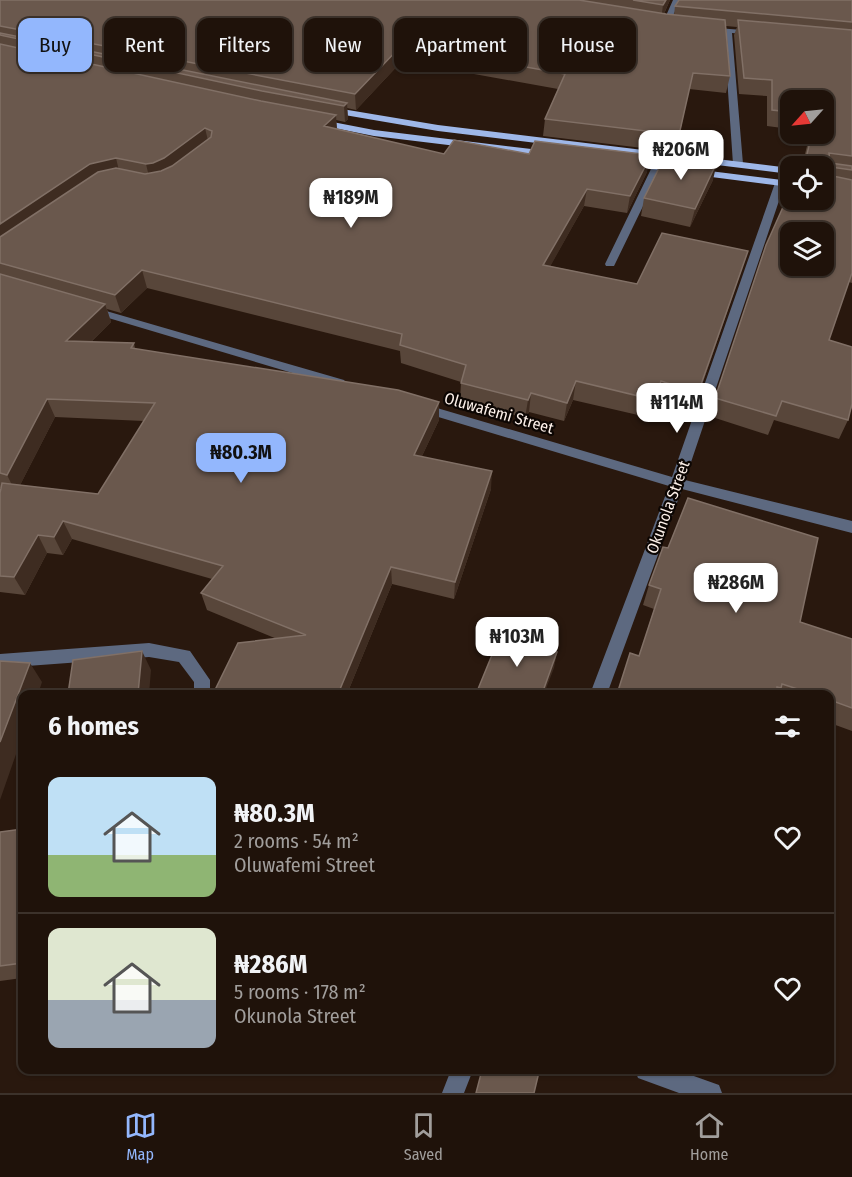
<!DOCTYPE html>
<meta charset="utf-8">
<style>
:root{--surface:#1f120a;--page:#2c2018;--text:#f1f3f6;--muted:#a19e9c;--line:#3c322b;--accent:#93b7fd}
body{margin:0;font-family:"Fira Sans Condensed",sans-serif;background:var(--page);color:var(--text);height:100vh;display:flex;flex-direction:column;font-size:22px;white-space:nowrap}
*{box-sizing:border-box;margin:0}
p{font-size:20px;color:var(--muted)}
.icon{flex:none;width:33px;height:33px;fill:none;stroke:currentColor;stroke-width:2;stroke-linecap:round;stroke-linejoin:round}
.map{position:relative;flex:1;overflow:hidden}
.sheet{position:absolute;left:18px;top:690px;width:816px;height:384px;display:flex;flex-direction:column;background:var(--surface);border-radius:12px;box-shadow:0 2px 4px #0004,0 0 0 2px var(--line)}
.sheet>*{flex:none}
.top-card{position:absolute;left:18px;top:18px;width:816px;height:54px;display:flex;gap:12px}
.needle{width:39px;rotate:243deg}
.controls{position:absolute;left:780px;top:90px;display:grid;gap:12px}
.controls a{display:grid;place-items:center;width:54px;height:54px;border-radius:12px;background:var(--surface);box-shadow:0 2px 4px #0004,0 0 0 2px var(--line);font-size:30px}
.price{position:absolute;translate:-50% -51px;padding:0 14px;border-radius:12px;background:#fff;color:#222;font-size:20px;line-height:39px;filter:drop-shadow(0 2px 3px #0008)}
.price::after{content:'';position:absolute;left:50%;top:36px;width:18px;height:14px;margin-left:-9px;background:inherit;clip-path:polygon(0 0,100% 0,50% 100%)}
.price.current{background:var(--accent);color:#111}
ul{padding:0;list-style:none}
li{display:flex;align-items:center;gap:18px;height:150px;padding:0 30px}
li+li{border-top:2px solid var(--line)}
li span{display:grid;place-items:center;flex:none;width:168px;height:120px;border-radius:12px;color:#555}
li>.icon{margin-inline-start:auto}
span .icon{width:72px;height:72px;fill:#fffc;stroke-width:1}
li b{font-size:26px}
h2{display:flex;justify-content:space-between;align-items:center;height:72px;padding:0 30px;font-size:26px}
.pill{padding:0 21px;border-radius:12px;background:var(--surface);box-shadow:0 2px 4px #0004,0 0 0 2px var(--line);font-size:21px;line-height:54px}
.pill.current{background:var(--accent);color:#111}
.dock{display:flex;justify-content:space-around;align-items:center;height:84px;border-top:2px solid var(--line);background:var(--surface);font-size:16px;color:var(--muted)}
.dock a{display:grid;justify-items:center;gap:3px}
.dock .current{color:var(--accent)}
.map>svg:first-child{display:block}
</style>
<div class="map">
<svg width="852" height="1093" viewBox="0 0 852 1093">
<rect width="100%" height="100%" fill="#29180e"/>
<g fill="none" stroke-linecap="round" stroke-linejoin="round">
<path fill="#5d6980" fill-rule="evenodd" d="M673,0H681L667,27H661Z
M705,27L755,31L759,33L755,35L732,33L743,164L738,167L733,164L724,33L705,31Z
M657,164L662,167L615,264L614,266H606L605,264L652,167Z
M780,180L785,183L685,480L852,521V533L682,489L607,694H590L669,486L415,410L414,407L420,403L672,477L775,183Z
M89,306L344,380L346,383L344,386H336L85,311V307Z
M149,643L190,651L210,680V694H194V682L179,662L149,657L0,668V654Z
M451,1070H473L464,1093H442Z
M635,1070H677L719,1085L722,1093H679L638,1078Z"/>
<path fill="#9eb7e8" fill-rule="evenodd" d="M330,107L438,125L790,168V174L438,131L327,112L326,110Z
M317,119L374,130L548,151L553,154L548,157L374,136L314,124L313,122Z
M629,161L790,181V187L626,166L624,164Z"/>
</g>
<path fill="#58463a" fill-rule="evenodd" d="M0,0H670L664,14L674,15L675,6L852,0V283L849,282L829,340L852,347V409L851,408L848,420L839,439L774,420L768,435L709,416L766,245L790,200H824V166H802L810,134H824V100H790V129L767,126V96L739,94L734,35L737,27L726,26L730,76L726,93L689,89L676,152L543,136L545,119L558,89L402,61L356,110L347,108L348,119L345,122L336,120L337,129L444,154H529L647,172L627,213L584,206L550,266L637,284L748,251L693,411L656,399L651,418L573,400L564,421L529,412L525,418L460,401L461,382L401,363L400,351L147,288L121,313L107,309L111,322L91,342L134,343L135,349L439,420L422,456L491,489L454,599L392,584L347,694L277,639L207,610L201,593L212,579L72,539L63,555L47,553L25,595L0,592V494L1,488H0ZM55,417L144,421L98,494L20,485Z
M713,180L690,227L641,216L644,198Z
M649,585L800,622L852,639V731L830,723V694H617L630,653L639,656L654,609L643,605Z
M22,829V978L0,981V832Z
M351,1070H365L363,1075Z"/>
<path fill="#3e2c21" d="M666,0H670L661,20L663,5Z
M402,45V61L356,110L355,94Z
M347,103L348,119L345,122L344,106Z
M336,115L337,131L324,126Z
M205,128L209,145L150,181L146,164Z
M651,155L647,172L627,213L630,196Z
M116,158L120,175L0,246V224L90,164Z
M717,162L713,180L690,227L695,209Z
M587,189L584,206L541,283L543,265Z
M748,251L742,269L693,411L698,393Z
M142,270L147,288L121,313L115,295Z
M105,304L111,322L73,359L66,341Z
M576,381L573,400L564,421L567,403Z
M531,393L529,412L525,418L528,400Z
M47,399L55,417L16,493L7,475Z
M439,402V420L414,473V455Z
M492,471L491,489L454,599L455,582Z
M63,521L72,539L63,555L54,537Z
M38,535L47,553L25,595L14,577Z
M391,567L392,584L347,694H338Z
M142,651L151,670L149,694H138Z
M557,652L554,668L544,694H542Z
M30,663L42,682L38,694H22V737L0,800V742Z"/>
<path fill="#6a584d" stroke="#817066" stroke-width="1.5" fill-rule="evenodd" d="M0,0H579L666,14L725,20L730,76L693,73L679,135L545,119L565,74L402,45L355,94L0,26Z
M633,0H666L663,5Z
M679,0H852V22L675,6Z
M738,20L852,30V156L829,153L830,163L852,166V170L831,167L828,175L852,180V273L829,340L852,347V404L848,420L782,401L776,416L715,398L766,245L788,196L790,197V200H824V166H804L812,134H824V100H790V112L772,110V80L744,78ZM790,232H824V266H790Z
M0,33L347,103L344,106L262,91L0,35Z
M0,44L261,101L336,115L324,126L444,154L454,140L529,154L535,141L651,155L630,196L587,189L543,265L637,284L662,233L748,251L698,393L661,381L655,400L576,381L567,403L531,393L528,400L461,383L466,365L400,345L402,334L142,270L115,295L0,263V237L98,172L116,168L145,174L161,171L172,166L211,137L212,131L205,128L164,158L153,163L146,164L116,158L90,164L0,224Z
M665,156L717,162L695,209L644,198Z
M0,274L105,304L66,341L134,343L131,348L398,390L439,402L414,455L492,471L455,582L391,567L338,694H213L238,643L306,635L201,593L223,566L63,521L54,537L38,535L14,577L0,576V493L2,483L98,494L155,403L47,399L7,475L0,473Z
M688,498L818,538L800,622L852,639V708L830,700V694H813L782,684L781,688L777,687L776,694H617L630,653L639,656L661,589L649,585L663,547L668,548Z
M501,633L557,652L542,694H476Z
M142,651L138,694H68L73,660Z
M0,661L30,663L0,742Z
M22,829V963L0,966V832Z
M482,1070H532L539,1072L534,1093H476Z"/>
<g text-anchor="middle" dominant-baseline="central" stroke-width="4.5" stroke-linejoin="round" paint-order="stroke">
<g font-size="16" fill="#fdf1ea" stroke="#0c0603">
<text transform="translate(499 413) rotate(16)">Oluwafemi Street</text>
<text transform="translate(668 507) rotate(-70)">Okunola Street</text>
</g>
</g>
</svg>
<div class="controls">
<a><svg class="needle" viewBox="-14 -14 28 28"><path d="M0-13l5 13h-10z" fill="#e53935"/><path d="M0 13l5-13h-10z" fill="#a19e9c"/></svg></a>
<a><svg class="icon" aria-label="locate" viewBox="0 0 24 24"><circle cx="12" cy="12" r="6"/><path d="M12 2v4M12 18v4M2 12h4M18 12h4"/></svg></a>
<a><svg class="icon" aria-label="layers" viewBox="0 0 24 24"><path d="M12 4l9 5-9 5-9-5zM3 14l9 5 9-5"/></svg></a>
</div>
<b class="price" style="left:681px;top:181px">₦206M</b>
<b class="price" style="left:351px;top:229px">₦189M</b>
<b class="price" style="left:677px;top:434px">₦114M</b>
<b class="price current" style="left:241px;top:484px">₦80.3M</b>
<b class="price" style="left:736px;top:614px">₦286M</b>
<b class="price" style="left:517px;top:668px">₦103M</b>
<div class="top-card">
<a class="pill current">Buy</a>
<a class="pill">Rent</a>
<a class="pill">Filters</a>
<a class="pill">New</a>
<a class="pill">Apartment</a>
<a class="pill">House</a>
</div>
<section class="sheet">
<h2>6 homes<svg class="icon" aria-label="filters" viewBox="0 0 24 24"><path d="M4 7h16M4 17h16"/><circle cx="9" cy="7" r="2"/><circle cx="15" cy="17" r="2"/></svg></h2>
<ul>
<li><span style="background:linear-gradient(#bfe0f5 65%,#8fb573 0)"><svg class="icon" aria-label="home" viewBox="0 0 24 24"><path d="M3 11l9-7 9 7M6 9v11h12V9"/></svg></span><div><b>₦80.3M</b><p>2 rooms · 54 m²</p><p>Oluwafemi Street</p></div><svg class="icon" aria-label="heart" viewBox="0 0 24 24"><path d="M12 20l-8-8c-3-5 5-10 8-4 3-6 11-1 8 4z"/></svg></li>
<li><span style="background:linear-gradient(#dfe7d0 60%,#9aa5b1 0)"><svg class="icon" aria-label="home" viewBox="0 0 24 24"><path d="M3 11l9-7 9 7M6 9v11h12V9"/></svg></span><div><b>₦286M</b><p>5 rooms · 178 m²</p><p>Okunola Street</p></div><svg class="icon" aria-label="heart" viewBox="0 0 24 24"><path d="M12 20l-8-8c-3-5 5-10 8-4 3-6 11-1 8 4z"/></svg></li>
</ul>
</section>
</div>
<nav class="dock">
<a class="current"><svg class="icon" aria-label="map" viewBox="0 0 24 24"><path d="M3 6l6-2 6 2 6-2v14l-6 2-6-2-6 2zM9 4v14M15 6v14"/></svg>Map</a>
<a><svg class="icon" aria-label="saved" viewBox="0 0 24 24"><path d="M7 4h10v16l-5-4-5 4z"/></svg>Saved</a>
<a><svg class="icon" aria-label="home" viewBox="0 0 24 24"><path d="M3 11l9-7 9 7M6 9v11h12V9"/></svg>Home</a>
</nav>
